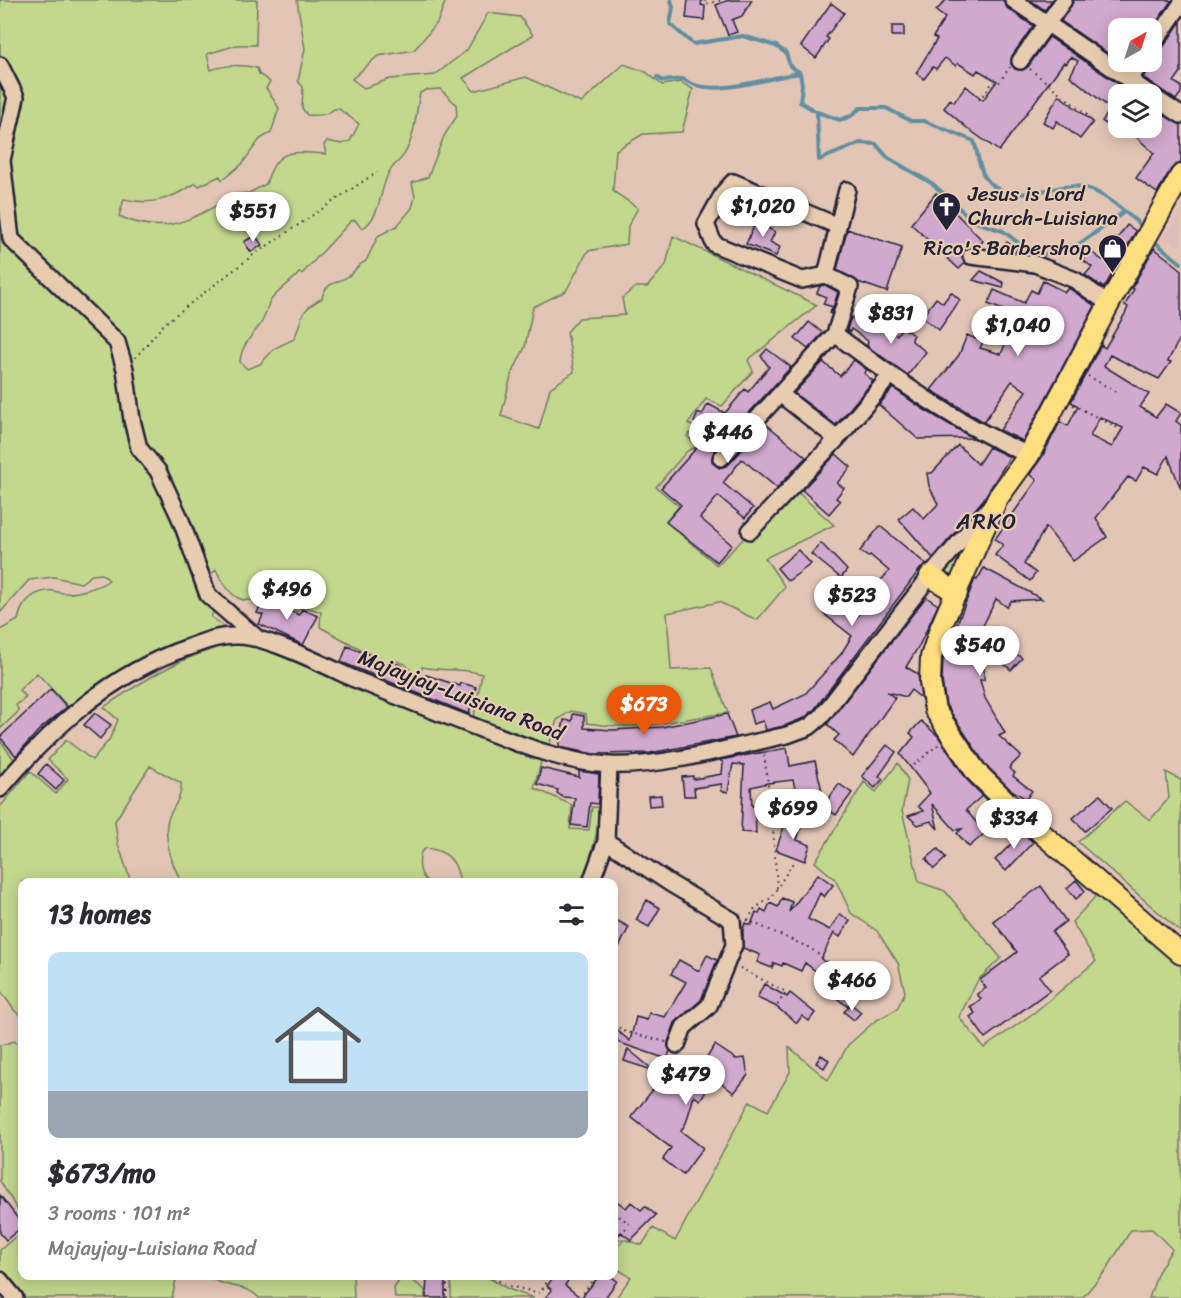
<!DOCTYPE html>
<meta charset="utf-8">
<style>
:root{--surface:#fff;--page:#f2f2f3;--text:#2b2b33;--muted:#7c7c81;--accent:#ea580c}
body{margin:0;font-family:Sriracha,sans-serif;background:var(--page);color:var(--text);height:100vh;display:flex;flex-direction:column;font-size:22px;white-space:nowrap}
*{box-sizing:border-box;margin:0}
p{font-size:20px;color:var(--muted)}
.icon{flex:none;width:33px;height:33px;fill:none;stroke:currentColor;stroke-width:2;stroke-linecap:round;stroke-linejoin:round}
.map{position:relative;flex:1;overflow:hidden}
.side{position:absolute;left:18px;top:878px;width:600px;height:402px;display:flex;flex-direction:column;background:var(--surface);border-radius:12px;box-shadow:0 3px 15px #0003}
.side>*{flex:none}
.needle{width:39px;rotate:39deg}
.tools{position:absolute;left:1108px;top:18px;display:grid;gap:12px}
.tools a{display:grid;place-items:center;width:54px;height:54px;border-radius:12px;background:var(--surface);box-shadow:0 3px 15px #0003;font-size:30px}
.price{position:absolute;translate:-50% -51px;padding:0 14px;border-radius:21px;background:#fff;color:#222;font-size:20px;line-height:39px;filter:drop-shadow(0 2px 3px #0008)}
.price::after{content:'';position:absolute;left:50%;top:36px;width:18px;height:14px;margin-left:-9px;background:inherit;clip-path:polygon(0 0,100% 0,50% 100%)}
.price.active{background:var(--accent);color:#fff}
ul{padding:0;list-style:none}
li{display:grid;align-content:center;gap:12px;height:318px;padding:0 30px}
li span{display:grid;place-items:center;height:186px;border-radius:12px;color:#555}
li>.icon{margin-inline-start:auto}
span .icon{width:108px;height:108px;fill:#fffc;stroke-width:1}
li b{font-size:26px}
h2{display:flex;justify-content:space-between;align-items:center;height:72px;padding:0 30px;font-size:26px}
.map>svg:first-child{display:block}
</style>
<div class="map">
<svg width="1181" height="1298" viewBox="0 0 1181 1298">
<rect width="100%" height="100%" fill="#e3c5b5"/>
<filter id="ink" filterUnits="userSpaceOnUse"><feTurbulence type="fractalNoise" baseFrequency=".0167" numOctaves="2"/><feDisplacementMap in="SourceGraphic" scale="12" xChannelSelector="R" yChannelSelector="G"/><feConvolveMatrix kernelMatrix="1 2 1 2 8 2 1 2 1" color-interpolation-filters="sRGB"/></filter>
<g filter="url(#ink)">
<path fill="#debcbc" d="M1181,210V241L1178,246L1164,238Z
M687,451L763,514L717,565L666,521L656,488Z"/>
<path fill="#c2d88d" stroke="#727d64" stroke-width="1.5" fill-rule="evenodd" d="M0,0H257L256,45H237L207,54L211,70C227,64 241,65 257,68L259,74L270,82L266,88L279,108L271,133L260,139L242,164L222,180L220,176L199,186L196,183C171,199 153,206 124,199L119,216C168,239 195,216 238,194L249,193L266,184C277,146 293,152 326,154L324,145L327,141L342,144L350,141L359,124L339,109H334C328,115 316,116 307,115L302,108L303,87L298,81L305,49L297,0H446L437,23L414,50L378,56L352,79L364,88L390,79L435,75L467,50L488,13L520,17L533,35L463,78L474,91L526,77L581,103L624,64L646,72L662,85L681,82L693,89L682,132L643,134L616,150L613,191L638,208L628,226L627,244L588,251L566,291L533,307L525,347L511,376L501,416L539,429L550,388L574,372L567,332L579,318L625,315L622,298L636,287H647L666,265L673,236L817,305L748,360L753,371L722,406L706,399L688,424L697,428L687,436L698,446L687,451L656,487L679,506L666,522L717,565L794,489L834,525L765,558L785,587L757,620L719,602L667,613L671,670L711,668L728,713C676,719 640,732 587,723L586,714L571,711L557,720L548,749L473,721L482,674C460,667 445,672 422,667L420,678L413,677V673L405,664L394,660L388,664L320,627L321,612L303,606L296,612L287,599L274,591C243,610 231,599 216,570L199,584L215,609L211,617L234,633L209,637L72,711L37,673L19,690L26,697L16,705L19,711L0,729V630L18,620C21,605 30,594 46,591C52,589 58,593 65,593C76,594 101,587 109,580L102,574L92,575L81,583L54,577L29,580L0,613ZM440,89L456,104L457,116L444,136L428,177L412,183L415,197L412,208L397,226L378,236L366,261C357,265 358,268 351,274C340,284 326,280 322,298C297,313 305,314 294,339L275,348L260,364L247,369L240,362C241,346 251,337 260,325C265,318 266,310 269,303C274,293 291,283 299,273L302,274L351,221L355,220L362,229C381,216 379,194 388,174C392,165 400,162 405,153C415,136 416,113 420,93L426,90Z
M982,526L957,582L944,574Z
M233,643L268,648L542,758L534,788L572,805L570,829L589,830L592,807L603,808L584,882H460C456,860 448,851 426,848L421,852C418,863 419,875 428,882H182C172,866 165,843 167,823C170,809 183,799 181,783L150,766L115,821L118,844L131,882H22V1017L14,1010L0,990V807L30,771L56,794L68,779L48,760L66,740L92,760L109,740L118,720L104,707C149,677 180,657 233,643Z
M0,740L15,761L0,775Z
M898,763L908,780L902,811L919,882L945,891L1001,958L978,980L959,1017L984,1048L1035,1012L1096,961L1072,922L1105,886L1181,952V1298H1149L1158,1272L1172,1249L1152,1229L1131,1230L1107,1269L1082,1298H616L631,1277L614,1267V1252L623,1239L642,1245L653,1228L675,1241L750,1101L768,1111L790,1072L789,1047L828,1080L848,1045L875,1021L897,1009L905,992L898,963L877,931L851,913L835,879L815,862L864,782L876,792Z
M1166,772L1181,780V932L1078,842L1125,801L1150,820L1169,798Z
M15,1041L22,1050V1217L0,1181V1045Z
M22,1231V1275H177L172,1298H0V1250Z
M207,1275H353L354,1298H259C246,1283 222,1289 207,1275Z
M403,1275H414L412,1280L425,1290V1298H395L394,1288Z
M451,1275H484L508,1289L534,1298H451Z"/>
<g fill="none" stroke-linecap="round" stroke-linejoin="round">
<path stroke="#5f8fa0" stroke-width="4" d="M671,0L673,7L670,24L693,44L743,36L776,46L786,53L790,66L799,72
M657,77L663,81L683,79C711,100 767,77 800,73L802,85L800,102L817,112L819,160L860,143L876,144L888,158L933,184L973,221L1003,231L1033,254L1043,255L1059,247L1078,245L1124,212
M817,112L840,120L851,116L860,108H886L911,121H924L974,141C978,153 978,166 985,177C1009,212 1052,181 1082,187C1104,191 1127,214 1144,228
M1156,243L1181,263"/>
</g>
<path fill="#d1a8ce" stroke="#22223b" stroke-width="1.5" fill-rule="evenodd" d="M688,0H702L701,5L705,6L704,20L686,18Z
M729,0H752L742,16L732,20L737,32L728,35L716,5Z
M946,0H1003L1007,8L1033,26L1012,56L1011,64L1015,69L1023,70L1028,67L1049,37L1133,94H1119V134L1102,121L1111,109L1070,76L1078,61L1071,57L1066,64L1064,62L999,151L967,128L944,108L950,99L954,102L966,86L983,100L997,81L978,70L975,74L958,63L956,66L945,58L936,69L933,67L924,79L916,73L937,39L933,37L945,18L936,11Z
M1030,0H1052L1045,10Z
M1074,0H1169L1171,1L1152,29L1119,28V61L1061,21Z
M831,3L844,13L826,37L829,39L816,58L801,46Z
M1181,21V72L1174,82L1181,86V93L1176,100L1143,77L1150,67L1152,56L1160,52Z
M892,26H904V36H892Z
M1059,95L1093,122L1080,139L1057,121L1053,128L1043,122Z
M1152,108L1181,125V163L1171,169L1157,193L1136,178L1154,153L1126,128H1152Z
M936,193L983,241L978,247L964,250L961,255L965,263L959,269L911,224Z
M758,217L766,221L764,226L775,232L770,242L780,247L776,256L746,244Z
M1127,225L1136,231L1104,288L1085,275L1092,267L1083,260L1090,251L1102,260Z
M847,229L902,247L887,292L858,282L837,270Z
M255,235L262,245L251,252L244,242Z
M1007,242L1017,249L1016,252L1000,250Z
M1154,248L1181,269V336L1168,361L1171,362L1159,379L1110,355L1104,366L1149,394L1140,407L1156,417L1166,404L1181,413L1176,421L1181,425V489L1168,456L1158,474L1144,467L1136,481L1128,477L1096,518L1107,537L1073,561L1046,527L1024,564L1036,573L1030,581L995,555L1003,545L995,539L1037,480L1030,474L1042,457L1060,422L1068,426L1078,406L1071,402L1101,345L1105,348L1125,314L1128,307L1125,305L1134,289L1132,288ZM1100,417L1123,428L1112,447L1090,436Z
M981,271L1004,283L1003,288L973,280Z
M1043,281L1065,292L1068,288L1070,289L1095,306L1023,441L1000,430L1026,391L1012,381L984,422L931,390L959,355L967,335L983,342L980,348L1001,354L1016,319L1011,317L1013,314L988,304L994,290L1024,303L1031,290L1037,293Z
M825,285L838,292L831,314L829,313L833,307L823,304L826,297L817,293L820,286Z
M951,292L960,300L939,330L922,317L936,298L943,303Z
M851,317L869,330L872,326L877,329L881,323L897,335L902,327L913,335L912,341L926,352L908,375L867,346L868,341L851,329L850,332L847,330Z
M809,322L823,333L808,349L795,339Z
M767,349L791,367L714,451L712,461L719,468L728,465L766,424L806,457L777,488L742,459L723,483L753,508L745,518L718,496L700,518L732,545L717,562L666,522L681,505L661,488L699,445L691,439L703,426L694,422L698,413L702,415L708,404L725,413L745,389L748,392L769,367L761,356Z
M854,360L867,370L864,373L873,381L836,425L794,393L823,362L840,376Z
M893,388L923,409L973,438L918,439L879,405Z
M958,445L978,464L989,447L1010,457L983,500L933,558L899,519L913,507L924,519L938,504L929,486L927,473H932Z
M836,454L851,467L837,483L844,488L836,498L840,501L829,514L802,490Z
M880,526L927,565L920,569L814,710L804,718L784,726L766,730L763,721L753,724L749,710L770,702L773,709L805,694L841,654L852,636L824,614L833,601L856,617L878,589L876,586L889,571L870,555L868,557L860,551Z
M821,543L847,570L841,578L811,554Z
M798,550L811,564L788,581L777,568Z
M984,568L1042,599L1011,601L1007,607L996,599L983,626L986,628L981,637L991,642L984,666V680H980L985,698L1005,733L999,736L1021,756L1009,768L1015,773L1013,776L1032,791L1026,799L1010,789L985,764L946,705L942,681L943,659L975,579L977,580Z
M272,596L284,601L281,607L299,615L302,609L318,616L303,645L259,624L263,615L257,613L263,601L269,603Z
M926,597L938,605L920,644L906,667L918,674L921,698L911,690L906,697L887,692L895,698L853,757L834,740L839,735L827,724Z
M347,646L374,657L373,660L390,668L393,662L402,666L401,669L425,679L426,675L460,686L461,683L476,687L469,714L341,662Z
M1011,650L1022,658L1011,670L1002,662Z
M51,689L67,707L39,730L16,756L0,737Z
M95,713L111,725L100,739L84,725Z
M573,714L584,716V728L613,730L662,727L727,714L736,737L650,753L594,754L559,747L564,720L572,721Z
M921,721L938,736L967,780L993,806L982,796L966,810L985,833L969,847L957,833L962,829L955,830L932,804L938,829L931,821L918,825L908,816L923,811L918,806L930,793L900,754L914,737L910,733Z
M887,745L896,752L879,776L883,779L875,788L862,776Z
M787,748L790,766L815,761L825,804L839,784L852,793L836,815L816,802L799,805L793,780L768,783L751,787L752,806H755L756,833L741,832L744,765L733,764L728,792L721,791L722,784L694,788L695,796H684L682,777L693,776V779L722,774L723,763L720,760Z
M46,764L64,780L56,790L38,774Z
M541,768L579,777V771L599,774L598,804L590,803L587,827L571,825L575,798L563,797L557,793L558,790L537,784Z
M661,795L662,805L649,806L648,796Z
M1100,795L1112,808L1085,831L1073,818Z
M788,815L803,821L797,840L810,845L805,861L776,850Z
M1019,830L1033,842L1006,871L995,860L1014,841L1011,839Z
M938,849L946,858L934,869L926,859Z
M818,874L833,885L824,897L820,893L808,919L830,930L840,914L850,921L840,937L834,933L821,959L860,990L847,1006L833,995L838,988L805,963L801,971L783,963L782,966L774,963L772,968L757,962L760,955L743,948V930L745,923L751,925L756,912L759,914L761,909L766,912L770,903L778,907L782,898L792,902L789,912Z
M1076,880L1085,891L1076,899L1067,888Z
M1041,886L1066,921L1052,932L1068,954L1039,976L1050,990L985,1038L970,1017L975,1013L970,1007L981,999L977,994L986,988L980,980L1017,952L993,921Z
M647,900L660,908L649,927L636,920Z
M614,919L629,927L614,957Z
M707,955L717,960L701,1000L675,1023L668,1042L670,1051L667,1059L614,1041V1028L630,1041L636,1017L647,1020L649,1013L665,1017L686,982L671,974L679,960L699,971Z
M764,984L787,997L790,993L815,1013L809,1021L802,1016L797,1023L775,1006L757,998Z
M851,1004L861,1012L854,1020L844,1012Z
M715,1045L736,1059L745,1058L748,1075L734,1093L715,1078L700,1100L694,1096L686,1123L681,1131L703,1148L683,1175L663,1159L671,1148L631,1117L663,1077L684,1093Z
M628,1049L652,1069V1070L624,1061Z
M821,1055L829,1060L824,1068L816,1063Z
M0,1195L22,1224V1227L6,1240L0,1233Z
M618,1202L626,1208L631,1202L641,1210L645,1206L656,1215L631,1240L621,1232L614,1241V1207Z
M427,1275H445V1298H426Z
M555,1275H572L565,1285L581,1298H545L552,1290L547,1286Z
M600,1275H609L617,1281L605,1298H581Z"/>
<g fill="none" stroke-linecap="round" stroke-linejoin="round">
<defs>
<path id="minor" d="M1013,0L1150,94
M1152,46L1181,4
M1020,61L1064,0
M0,65L16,97L2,160L11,239L117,342L125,369L132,420L139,448L158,471L180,518L208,595L257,638
M1129,80L1142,62
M1152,96L1181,115
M838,226L733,182L724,192L706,224L714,244L802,280L826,275L847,190
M971,256L1035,264L1075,280L1109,304
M835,334C896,380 959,425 1029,455
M780,394L837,439
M721,458L835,334L850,287L826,275
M750,531L837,439L890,376
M0,789C52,727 112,673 189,647C205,641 221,635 238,636C267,636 324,665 352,678C394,695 436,712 478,728C519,744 565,763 609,765C659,768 737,746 787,735L809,727L821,717L930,576L989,508
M606,841L671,884L732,920L734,945L709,1006L684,1027L677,1045
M591,882L606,841L609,765
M0,1280L15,1298"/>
<path id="major" d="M1181,175L1109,304L1029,455L997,499L940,629L931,657L930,682L935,710L976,772L1017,812L1181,954
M930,576L957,593"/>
</defs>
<use href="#minor" stroke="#22223b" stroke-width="20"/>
<use href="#major" stroke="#22223b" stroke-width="24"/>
<path stroke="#22223b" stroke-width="2" stroke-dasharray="1.5 4.5" stroke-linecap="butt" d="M705,0V4L723,0
M1030,69L1091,118
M979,100L993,82L998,84L1010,67
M135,358L165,323L252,256L377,172
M1088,376L1116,392
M1073,405L1118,428
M764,755L772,813L777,888
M914,765L939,744
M747,920L810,948L850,979
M748,920L755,908L771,898L794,861
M740,968L786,992L775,1009
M614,1024L623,1031L666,1042
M614,1045L623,1031
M614,1213L629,1223L614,1247
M488,1275L508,1286L540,1293L551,1275
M447,1298V1275
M580,1298L596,1275"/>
<use href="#minor" stroke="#e8ccaf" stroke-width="15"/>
<use href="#major" stroke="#fedf80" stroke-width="20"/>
</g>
</g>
<defs>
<symbol id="church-pin" viewBox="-11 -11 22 30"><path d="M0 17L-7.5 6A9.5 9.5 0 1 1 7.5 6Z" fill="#22223b" stroke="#e8ccaf"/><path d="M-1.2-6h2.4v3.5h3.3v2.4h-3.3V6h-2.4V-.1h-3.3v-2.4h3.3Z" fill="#fff"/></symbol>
<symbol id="shop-pin" viewBox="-11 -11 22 30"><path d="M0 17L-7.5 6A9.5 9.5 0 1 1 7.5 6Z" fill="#22223b" stroke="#e8ccaf"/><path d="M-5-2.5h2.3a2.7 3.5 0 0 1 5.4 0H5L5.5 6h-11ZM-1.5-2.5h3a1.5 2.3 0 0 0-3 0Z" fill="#fff"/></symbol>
</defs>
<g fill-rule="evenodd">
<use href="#church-pin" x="930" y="190" width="33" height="45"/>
<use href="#shop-pin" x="1096" y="232" width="33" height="45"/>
</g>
<g text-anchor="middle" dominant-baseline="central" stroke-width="4.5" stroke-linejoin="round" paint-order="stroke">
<g font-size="21" fill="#22223b" stroke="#e8ccaf" text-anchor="start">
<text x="968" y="194">Jesus is Lord<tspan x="968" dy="24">Church-Luisiana</tspan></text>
<text x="1091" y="248" text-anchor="end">Rico's Barbershop</text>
</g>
<g font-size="21" fill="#22223b" stroke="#e8ccaf">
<text transform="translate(461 695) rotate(21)">Majayjay-Luisiana Road</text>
</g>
<g font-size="22" letter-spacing="1.5" fill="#22223b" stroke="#e8ccaf">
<text x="987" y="521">ARKO</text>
</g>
</g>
</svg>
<div class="tools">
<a><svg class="needle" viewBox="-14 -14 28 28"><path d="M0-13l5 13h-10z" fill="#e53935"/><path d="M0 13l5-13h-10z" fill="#7c7c81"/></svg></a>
<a><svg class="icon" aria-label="layers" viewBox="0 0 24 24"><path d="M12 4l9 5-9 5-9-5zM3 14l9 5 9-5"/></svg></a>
</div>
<b class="price" style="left:763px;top:238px">$1,020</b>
<b class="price" style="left:253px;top:243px">$551</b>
<b class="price" style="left:891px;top:345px">$831</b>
<b class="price" style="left:1018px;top:357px">$1,040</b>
<b class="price" style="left:728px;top:464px">$446</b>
<b class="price" style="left:287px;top:621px">$496</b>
<b class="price" style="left:852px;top:627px">$523</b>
<b class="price" style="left:980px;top:677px">$540</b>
<b class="price active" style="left:644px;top:736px">$673</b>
<b class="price" style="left:793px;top:840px">$699</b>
<b class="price" style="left:1014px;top:850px">$334</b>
<b class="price" style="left:852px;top:1012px">$466</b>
<b class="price" style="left:686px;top:1106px">$479</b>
<section class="side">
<h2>13 homes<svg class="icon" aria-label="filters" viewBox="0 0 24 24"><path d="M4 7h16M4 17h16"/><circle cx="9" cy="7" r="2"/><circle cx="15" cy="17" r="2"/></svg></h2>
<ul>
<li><span style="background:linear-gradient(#bfe0f5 75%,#9aa5b1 0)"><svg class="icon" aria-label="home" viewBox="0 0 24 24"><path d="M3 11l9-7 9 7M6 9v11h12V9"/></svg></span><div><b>$673/mo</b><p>3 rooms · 101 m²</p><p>Majayjay-Luisiana Road</p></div></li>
</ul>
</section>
</div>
